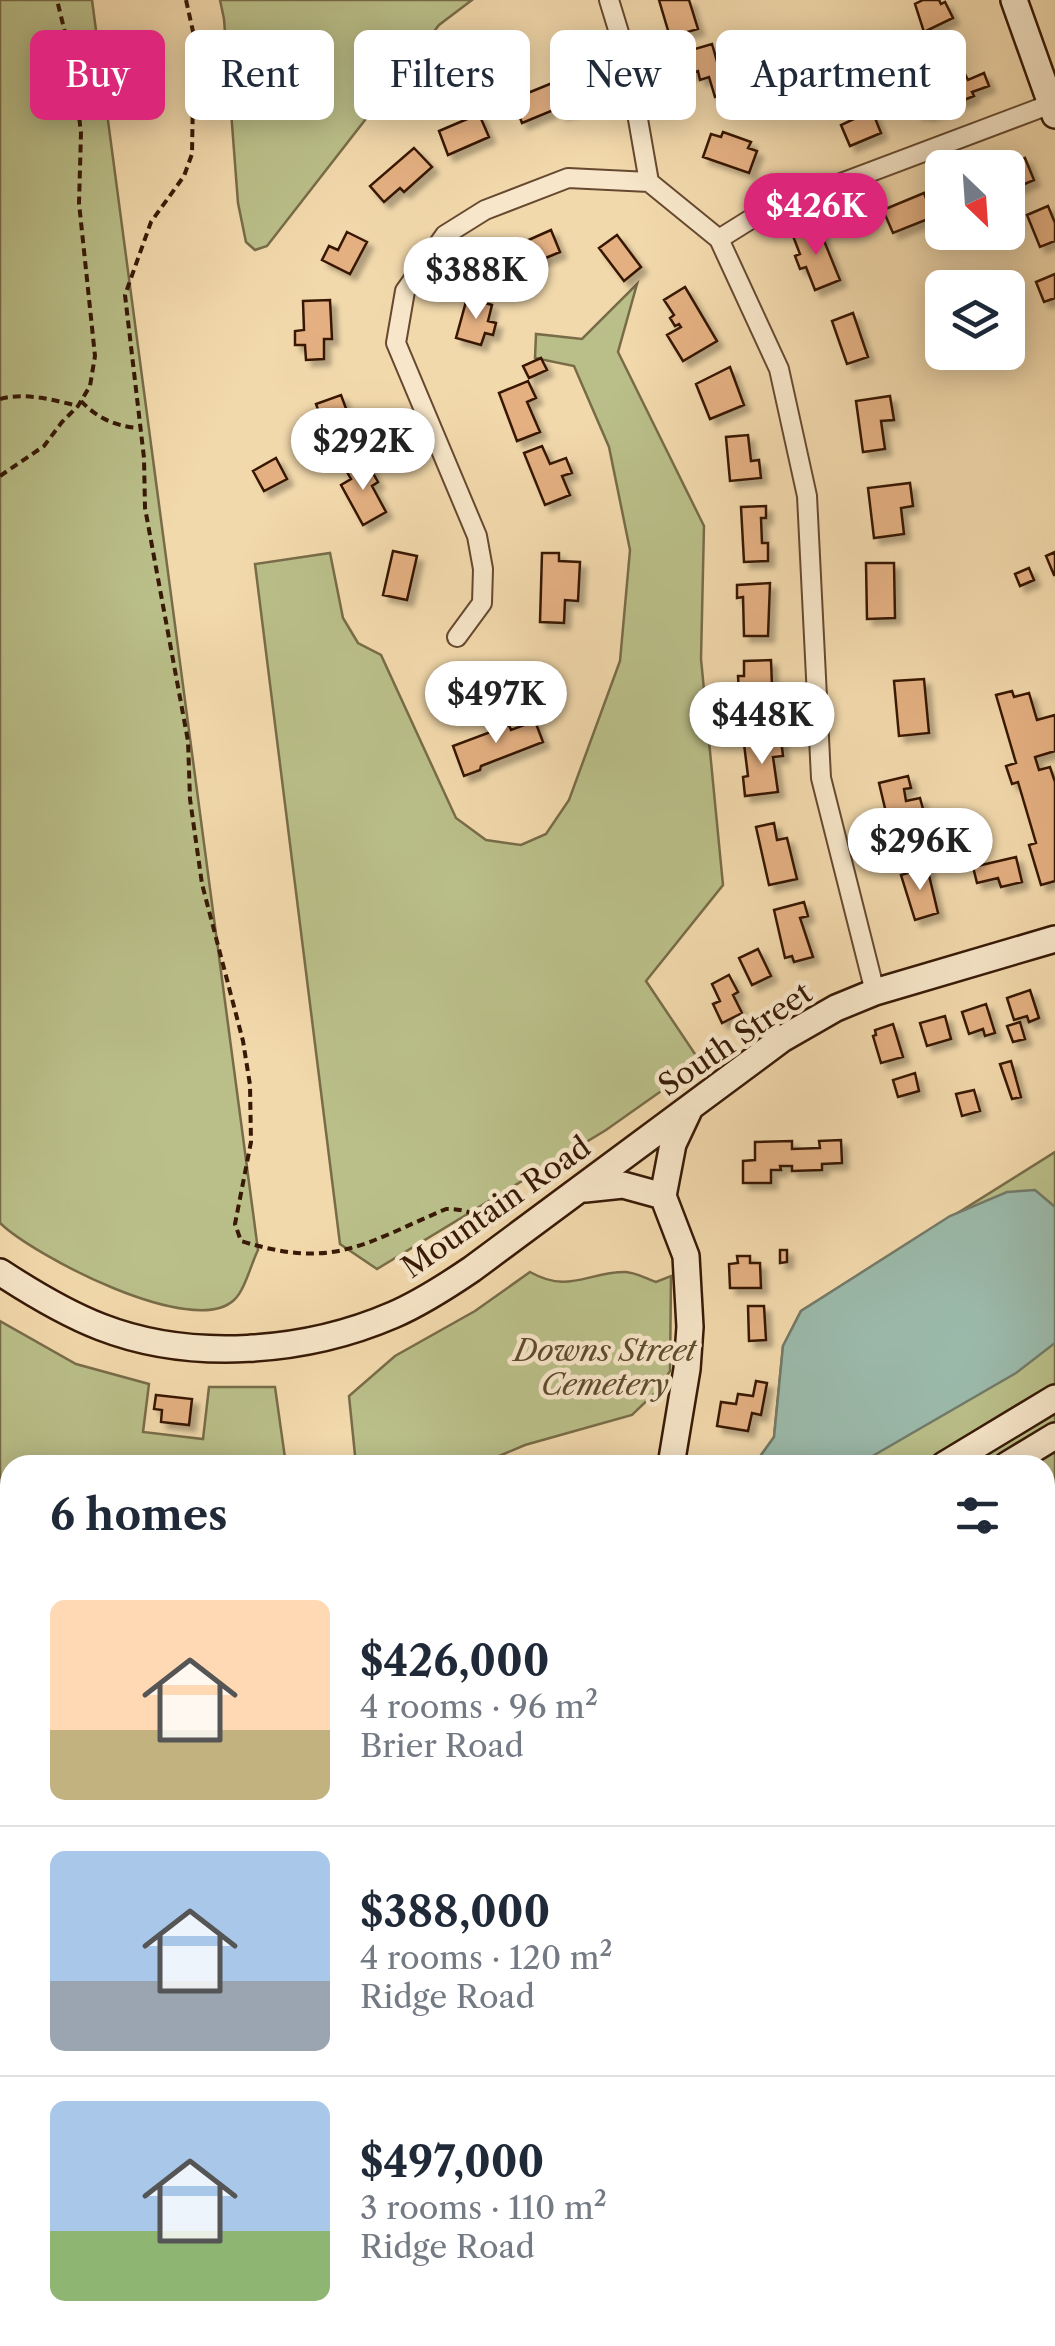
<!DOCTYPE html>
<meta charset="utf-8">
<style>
:root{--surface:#fff;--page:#f6f6f7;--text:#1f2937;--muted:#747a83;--line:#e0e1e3;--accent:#db2777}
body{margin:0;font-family:"Libre Caslon Text",serif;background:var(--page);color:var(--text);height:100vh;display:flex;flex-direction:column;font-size:38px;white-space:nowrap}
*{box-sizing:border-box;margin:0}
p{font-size:32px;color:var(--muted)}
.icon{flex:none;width:55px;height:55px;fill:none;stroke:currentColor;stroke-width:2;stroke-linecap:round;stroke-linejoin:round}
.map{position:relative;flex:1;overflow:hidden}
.details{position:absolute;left:0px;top:1455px;width:1055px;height:892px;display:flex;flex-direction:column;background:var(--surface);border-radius:30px 30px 0 0;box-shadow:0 5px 25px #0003}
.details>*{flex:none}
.top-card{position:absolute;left:30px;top:30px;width:995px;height:90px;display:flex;gap:20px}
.needle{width:65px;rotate:155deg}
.tools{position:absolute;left:925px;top:150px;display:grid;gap:20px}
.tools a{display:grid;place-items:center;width:100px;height:100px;border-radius:15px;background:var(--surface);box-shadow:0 5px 25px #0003;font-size:50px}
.price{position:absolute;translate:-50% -85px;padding:0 22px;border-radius:35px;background:#fff;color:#222;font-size:32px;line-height:65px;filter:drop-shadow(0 2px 5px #0008)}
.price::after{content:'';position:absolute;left:50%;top:60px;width:30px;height:22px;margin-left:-15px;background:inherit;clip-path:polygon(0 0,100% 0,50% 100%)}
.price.active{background:var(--accent);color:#fff}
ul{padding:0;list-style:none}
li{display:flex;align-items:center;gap:30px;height:250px;padding:0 50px}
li+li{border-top:2px solid var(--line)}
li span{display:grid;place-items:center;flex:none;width:280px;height:200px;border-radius:15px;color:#555}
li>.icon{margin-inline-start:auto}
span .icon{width:120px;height:120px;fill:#fffc;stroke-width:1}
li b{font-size:42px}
h2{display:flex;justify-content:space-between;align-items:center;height:120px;padding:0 50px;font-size:42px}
.chip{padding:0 35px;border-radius:15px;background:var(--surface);box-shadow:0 5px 25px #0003;font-size:35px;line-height:90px}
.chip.active{background:var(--accent);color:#fff}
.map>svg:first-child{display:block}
</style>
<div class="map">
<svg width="1055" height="2346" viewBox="0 0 1055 2346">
<defs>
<filter id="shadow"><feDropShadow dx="6" dy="6" stdDeviation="2.5" flood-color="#0004"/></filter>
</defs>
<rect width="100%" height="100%" fill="#f2d9ac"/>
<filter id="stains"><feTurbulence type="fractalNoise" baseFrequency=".002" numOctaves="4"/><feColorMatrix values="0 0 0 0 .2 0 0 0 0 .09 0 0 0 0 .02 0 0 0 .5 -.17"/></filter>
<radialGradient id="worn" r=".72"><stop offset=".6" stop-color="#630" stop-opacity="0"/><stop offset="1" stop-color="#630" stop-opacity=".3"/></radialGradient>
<path fill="#babf89" stroke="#786c48" stroke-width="2.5" d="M0,0H92L258,1250C251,1264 245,1290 234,1300C193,1339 34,1256 0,1223Z
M220,0H472L439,25L267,246L255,250L246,242L238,203L224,19Z
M637,284L618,352L704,526L701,659L723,885L646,981L701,1063L606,1130L377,1269L340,1244L255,564L330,553L343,618L358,643L381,655L456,818L486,840L521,845L546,834L569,800L620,661L630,550L609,447L574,366L535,358L536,334L582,339Z
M1055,1152V1617L1045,1620V1465H754L774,1437L783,1346L801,1311Z
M530,1272C569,1294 587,1272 625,1272C635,1272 647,1279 656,1282L671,1276L670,1371L658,1390L632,1415L525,1445L478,1465H356L349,1396L395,1356L475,1311Z
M0,1321L76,1364L149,1384L143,1432L203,1439L209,1387H275L286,1465H10V1723L0,1722Z
M0,1873L10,1874V2338H640L655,2346H0Z
M1045,2068L1055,2080V2188L1045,2191Z
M1055,2216V2346H977L971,2338H1045V2219Z"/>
<path fill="#9bbaab" stroke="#737a69" stroke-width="2.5" d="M1035,1190L1055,1207V1343L1016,1373L857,1465H754L774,1437L783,1346L801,1311L950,1216L1007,1192Z"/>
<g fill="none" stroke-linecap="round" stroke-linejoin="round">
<path stroke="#9bbaab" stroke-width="32" d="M1045,1658H1055
M0,1733L10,1734"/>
</g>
<path fill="#e4b082" stroke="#371906" stroke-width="2.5" filter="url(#shadow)" d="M659,0H689L698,29L670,37Z
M923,0H939L941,4L945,2L953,18L924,32L915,4Z
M712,44L720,72L727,69L733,91L715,97L709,77L700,80L698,71L681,76L674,55Z
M984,73L989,86L972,92L974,96L926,115L925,111L918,114L911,95L965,74L968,80Z
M572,75L584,105L561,114L558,108L522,123L513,99Z
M869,103L881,133L850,146L841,125L856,118L853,110Z
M479,114L489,137L448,155L439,131Z
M723,132L751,142L748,148L757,151L749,173L703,157L711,134L721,137Z
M414,148L432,167L404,192L400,188L384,202L370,186Z
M1025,158L1034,180L1008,191V168H1001Z
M924,193L933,217L893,233L883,210Z
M1048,206L1055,223V241L1040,247L1027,215Z
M818,226L840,280L815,290L806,267L800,269L795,256L800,254L793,236Z
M551,230L560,252L524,267L515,246Z
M347,232L367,242L350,274L322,260L329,246L338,250Z
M617,235L641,267L624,281L599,248Z
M1055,274V298L1044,302L1036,282Z
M685,287L717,341L683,361L667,335L681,327L679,324L675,326L670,318L674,315L664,300Z
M467,298L492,305L488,321L496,323L493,335L485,333L481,345L456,338Z
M330,300L332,339H324V359L306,360L305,345H295V331L304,330L303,301Z
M853,313L868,357L847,364L832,321Z
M541,358L547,370L529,378L523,366Z
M730,367L744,405L710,419L696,384Z
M528,381L536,398L527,402L540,432L517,441L499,393Z
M341,395L348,414L354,413L362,436L331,446L316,404Z
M890,396L894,420L881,421L885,449L863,452L856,401Z
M748,435L751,461L759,460L761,478L730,481L726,437Z
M542,446L550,464L566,458L572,473L562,476L570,495L545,505L524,453Z
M276,458L287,479L264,491L253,471Z
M366,461L378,482L372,486L386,512L363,525L341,485L351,479L347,472Z
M910,483L913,506L901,508L904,534L874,538L868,488Z
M766,506V518H761L762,543H768V561L744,562L741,507Z
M393,551L417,556L407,600L383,595Z
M1055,552V575H1054L1046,556Z
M542,553H559V561L580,562L578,601L565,600L564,623L540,622Z
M866,563H894L895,618L867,619Z
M1029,568L1034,580L1020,586L1015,574Z
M770,583L768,636H744L743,597L737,598V585Z
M771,660L773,713L746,714L745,693H739L738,676H744V661Z
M924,679L929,733L899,736L894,681Z
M1012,691L1014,697L1029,693L1037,720L1055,715V751L1035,757L1039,770L1050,767L1055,782V881L1041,885L1029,845L1036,843L1018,782L1012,784L1006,766L1016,763L996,695Z
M535,721L543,742L481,766L480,770L464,776L453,746L509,725L511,730Z
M781,739L783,756L773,757L778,792L745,796L743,777L748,776L744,744Z
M908,776L911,788L904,789L906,801L920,798L923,809L909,812L915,836L893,842L879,783Z
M774,823L777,840L787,838L797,879L769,885L756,827Z
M1016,857L1022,882L1001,887L998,878L977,883L973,867Z
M927,867L938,913L915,920L901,875Z
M804,902L808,916L800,918L813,957L794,962L792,956L785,958L774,910Z
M758,949L771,976L752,985L739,958Z
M729,975L738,992L733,995L742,1013L722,1023L713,1004L720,1001L712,984Z
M1030,990L1039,1018L1029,1022L1027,1016L1014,1020L1007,998Z
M986,1004L995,1033L985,1036L983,1029L969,1034L962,1012Z
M945,1016L951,1039L927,1046L920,1023Z
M1020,1022L1025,1039L1013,1042L1007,1026Z
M893,1024L903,1057L881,1063L873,1036L876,1035L875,1030Z
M1011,1061L1021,1097L1012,1099L1000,1064Z
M915,1073L919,1091L898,1097L893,1080Z
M974,1090L980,1111L962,1116L956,1094Z
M841,1140L842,1163L822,1164V1170L792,1171V1166H780L781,1170H771V1183H743V1161L755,1160V1142L792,1141V1149L820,1148L819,1141Z
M780,1250H787V1262L780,1263Z
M737,1256H750V1263H760L761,1288H730L729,1264L738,1263Z
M748,1306H764L766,1340L749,1341Z
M756,1381L767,1383L761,1415L752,1413L748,1431L717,1426L721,1402L736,1404L738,1394L753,1396Z
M156,1395L192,1399L189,1425L161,1422L162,1410L154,1409Z
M1045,1697L1055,1698V1772L1045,1771Z
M896,2338H908L915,2344L891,2346Z
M949,2338L951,2346H929L928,2339Z"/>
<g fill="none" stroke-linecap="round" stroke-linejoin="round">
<defs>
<path id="street" d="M609,0L628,62L649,182
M719,239L759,214L1051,104
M457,637L482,603L483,569L477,536L396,343L405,291L445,235L485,210L568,178L649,182L719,239L779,369L807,496L821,778L875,992
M1045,2206L1055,2203
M666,2338L684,2346
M846,2346L856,2338"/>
<path id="secondary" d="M1014,0L1055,115
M585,1189L623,1185L663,1196
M0,1272C32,1293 65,1313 101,1327C191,1362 305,1353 393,1315C421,1303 447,1286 472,1269L782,1039L836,1008L875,992L1055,939
M671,1465L687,1369L690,1327L686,1256L663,1196L673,1144L689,1110
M944,1465L1055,1398
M1007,1465L1055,1436
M1045,2044L1055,2055"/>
<path id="highway" d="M0,1782H10
M1045,1825L1055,1829"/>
</defs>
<use href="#street" stroke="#664930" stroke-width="22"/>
<use href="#secondary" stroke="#371906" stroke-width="30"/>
<use href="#highway" stroke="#371906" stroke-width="38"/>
<path stroke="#371906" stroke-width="4" stroke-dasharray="8 5" stroke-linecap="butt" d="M186,0L194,36L192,154L184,176L151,222L125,295L144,458L145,508L188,741L190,799L202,884L243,1041L250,1085L251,1142L235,1224L241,1241C334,1270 363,1244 446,1209C464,1209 479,1213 491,1228
M0,399C25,392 54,400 78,406
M81,401C97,418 115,426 138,428
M0,476L44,446L62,422L78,406L90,386L95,356L79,203L81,133L73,65L57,0"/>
<use href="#street" stroke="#f7e6c9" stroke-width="18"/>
<use href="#secondary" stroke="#f7e6c9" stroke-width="25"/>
<use href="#highway" stroke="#f2d9ac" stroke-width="32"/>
<path stroke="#371906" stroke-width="5" stroke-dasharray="18 18" stroke-linecap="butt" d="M0,1856H10
M1045,1909H1055"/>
</g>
<g text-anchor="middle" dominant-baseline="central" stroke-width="9" stroke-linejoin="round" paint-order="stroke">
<g font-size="30" fill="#371906" stroke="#f7e6c9">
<text transform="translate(735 1039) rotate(-34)">South Street</text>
<text transform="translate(496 1207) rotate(-35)">Mountain Road</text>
</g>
<g font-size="30" font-style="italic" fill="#5e4b2d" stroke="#f7e6c9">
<text x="605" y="1350">Downs Street<tspan x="605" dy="34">Cemetery</tspan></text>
</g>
</g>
<rect width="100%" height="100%" filter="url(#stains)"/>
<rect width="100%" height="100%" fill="url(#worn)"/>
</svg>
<div class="tools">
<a><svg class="needle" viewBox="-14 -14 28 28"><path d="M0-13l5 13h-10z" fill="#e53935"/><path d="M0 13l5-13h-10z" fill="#747a83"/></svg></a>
<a><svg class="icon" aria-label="layers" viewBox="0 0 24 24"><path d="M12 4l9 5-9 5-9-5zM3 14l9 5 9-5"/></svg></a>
</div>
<b class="price active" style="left:816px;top:258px">$426K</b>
<b class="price" style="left:476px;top:322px">$388K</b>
<b class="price" style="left:363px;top:493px">$292K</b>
<b class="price" style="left:496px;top:746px">$497K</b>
<b class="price" style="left:762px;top:767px">$448K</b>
<b class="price" style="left:920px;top:893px">$296K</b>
<div class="top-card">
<a class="chip active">Buy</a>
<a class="chip">Rent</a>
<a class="chip">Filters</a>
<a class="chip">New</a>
<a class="chip">Apartment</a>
</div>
<section class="details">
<h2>6 homes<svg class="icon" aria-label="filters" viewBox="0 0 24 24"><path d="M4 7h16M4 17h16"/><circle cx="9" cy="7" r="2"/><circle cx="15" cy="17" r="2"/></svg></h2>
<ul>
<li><span style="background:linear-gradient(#ffd9b3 65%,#c2b280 0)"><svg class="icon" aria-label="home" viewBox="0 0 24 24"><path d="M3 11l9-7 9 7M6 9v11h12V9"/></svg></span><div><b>$426,000</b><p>4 rooms · 96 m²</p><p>Brier Road</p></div></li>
<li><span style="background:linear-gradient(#a9c7e8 65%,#9aa5b1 0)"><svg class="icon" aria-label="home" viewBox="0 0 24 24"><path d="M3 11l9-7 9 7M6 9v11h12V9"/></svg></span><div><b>$388,000</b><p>4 rooms · 120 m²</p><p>Ridge Road</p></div></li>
<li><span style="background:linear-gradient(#a9c7e8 65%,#8fb573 0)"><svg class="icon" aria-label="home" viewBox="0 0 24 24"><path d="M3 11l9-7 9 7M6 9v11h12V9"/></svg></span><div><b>$497,000</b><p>3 rooms · 110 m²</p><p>Ridge Road</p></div></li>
</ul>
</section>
</div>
